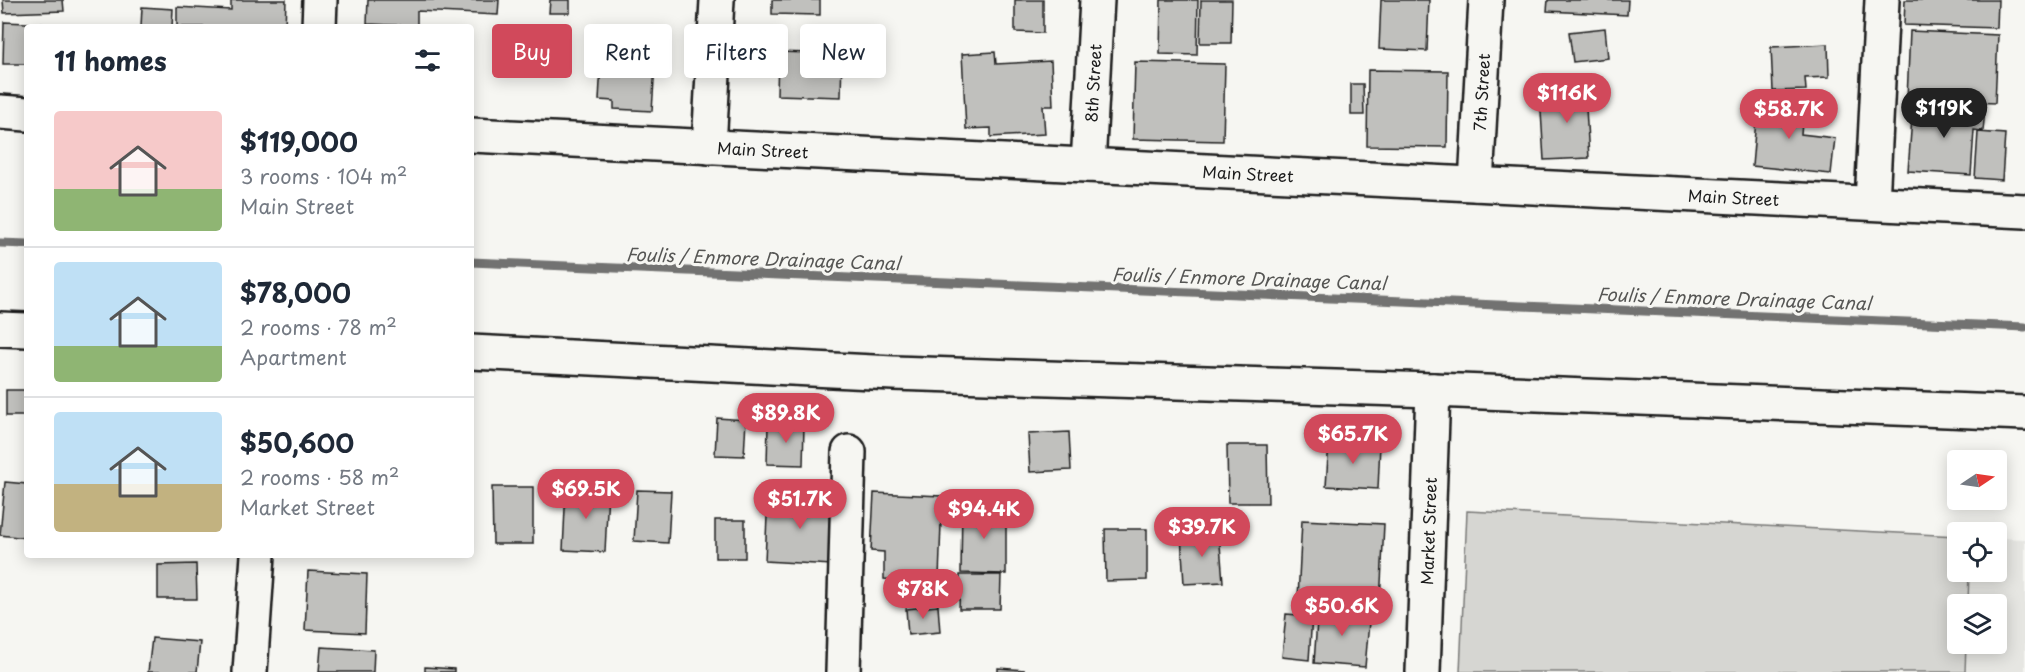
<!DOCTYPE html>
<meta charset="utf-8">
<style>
:root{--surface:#fff;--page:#f2f2f3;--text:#1f2937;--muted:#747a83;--line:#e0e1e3;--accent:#d1495b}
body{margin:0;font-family:"Playpen Sans",sans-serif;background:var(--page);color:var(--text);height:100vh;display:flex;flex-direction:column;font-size:22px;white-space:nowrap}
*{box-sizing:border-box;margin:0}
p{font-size:20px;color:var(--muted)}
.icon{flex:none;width:33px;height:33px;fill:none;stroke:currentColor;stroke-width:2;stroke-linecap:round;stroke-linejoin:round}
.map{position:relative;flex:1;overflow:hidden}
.sheet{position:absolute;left:24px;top:24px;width:450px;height:534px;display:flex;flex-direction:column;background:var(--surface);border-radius:6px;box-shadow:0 3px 15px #0003}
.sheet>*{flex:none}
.banner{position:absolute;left:492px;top:24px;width:570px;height:54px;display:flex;gap:12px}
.needle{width:39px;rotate:77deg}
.buttons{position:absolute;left:1947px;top:450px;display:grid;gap:12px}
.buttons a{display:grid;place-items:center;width:60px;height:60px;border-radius:6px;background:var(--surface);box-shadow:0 3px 15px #0003;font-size:30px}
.price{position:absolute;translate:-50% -51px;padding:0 14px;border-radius:21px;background:var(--accent);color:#fff;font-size:20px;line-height:39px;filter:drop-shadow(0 2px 3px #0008)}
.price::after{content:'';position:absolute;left:50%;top:36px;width:18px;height:14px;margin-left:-9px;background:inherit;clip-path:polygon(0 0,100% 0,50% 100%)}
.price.selected{background:#222;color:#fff}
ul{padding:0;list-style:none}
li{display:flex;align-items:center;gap:18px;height:150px;padding:0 30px}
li+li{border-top:2px solid var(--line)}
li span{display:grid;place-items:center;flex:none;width:168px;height:120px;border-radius:6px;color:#555}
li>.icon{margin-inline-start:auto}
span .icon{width:72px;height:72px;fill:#fffc;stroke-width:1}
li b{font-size:26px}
h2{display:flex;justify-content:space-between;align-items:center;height:72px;padding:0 30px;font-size:26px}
.pill{padding:0 21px;border-radius:6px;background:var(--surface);box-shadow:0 3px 15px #0003;font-size:21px;line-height:54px}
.pill.selected{background:var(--accent);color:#fff}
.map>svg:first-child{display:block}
</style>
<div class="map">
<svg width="2025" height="672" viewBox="0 0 2025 672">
<rect width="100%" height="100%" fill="#f6f6f2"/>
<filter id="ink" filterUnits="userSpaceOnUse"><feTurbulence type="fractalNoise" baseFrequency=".0167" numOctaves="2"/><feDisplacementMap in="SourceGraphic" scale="12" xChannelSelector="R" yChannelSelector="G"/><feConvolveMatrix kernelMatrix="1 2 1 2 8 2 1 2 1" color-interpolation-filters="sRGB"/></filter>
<g filter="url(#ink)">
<path fill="#e6e6e2" d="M1997,538L2025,539V672H1965L1966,644H1996V604H1968L1969,572H1996Z"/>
<path fill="#d6d6d2" stroke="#797977" stroke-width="1.5" d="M1467,511L1957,536L1958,572H1969L1968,604H1958V644H1966L1965,672H1460Z"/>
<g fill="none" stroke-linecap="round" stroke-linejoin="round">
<path stroke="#727271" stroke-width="9" d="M0,243L27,244
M471,262L2025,327"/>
</g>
<path fill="#c0c0bd" stroke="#1c1c1c" stroke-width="1.5" d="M3,0H63L64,11L4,13Z
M231,0H286L285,27H177V7L231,10Z
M368,0H499L498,15L417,11V26L367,24Z
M550,0H570V13H549Z
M772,0H820V15L772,14Z
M1015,0H1043V33L1015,32Z
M1161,0H1198L1197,55L1160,54Z
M1201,0H1232L1231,43H1200Z
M1381,0H1429L1427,51L1379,49Z
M1548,0H1628L1627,15L1547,11Z
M1905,0H1998L1997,28L1904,25Z
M142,7L173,9L172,27H141Z
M4,22L49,24V27H27V64H3Z
M1605,28L1608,58L1573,62L1569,32Z
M1910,31L1998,35L1995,103L1907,99Z
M1828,44L1829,77L1805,78L1806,90L1773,91L1771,47Z
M602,46L656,50L652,111L614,109V101L599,100Z
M778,52L842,54L841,97L777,95Z
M995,52L996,64L1051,61L1053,106H1043L1045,134L991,137V128L966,129L962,54Z
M1135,62L1225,64L1223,141L1133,139Z
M1368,70L1448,71L1447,147L1367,146Z
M1351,84H1363L1364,115H1351Z
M1600,91L1601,107L1586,108L1589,158L1544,160L1540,95Z
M1758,97L1804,102L1801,134L1835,138L1831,174L1752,166Z
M1913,105L1985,110L1983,131L1974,130L1971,175L1908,171Z
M1978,132L2005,134L2002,180L1975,178Z
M6,390H27V416H6Z
M717,418L746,420L744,456L715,455Z
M768,424L804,425L803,465L767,464Z
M1069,432L1071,470L1030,472L1028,434Z
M1329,441L1380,444L1378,489L1326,486Z
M1227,445H1267L1268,503H1228Z
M5,482L27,484V538L0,535Z
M492,487H533V544H493Z
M566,488L608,490L605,552L563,550Z
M637,490L671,491L668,543L634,541Z
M874,493L942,496L938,605L916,582L884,579V552L871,551Z
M768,494L835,498L832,565L765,561Z
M962,506L1006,507V574L961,573Z
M715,520H745V558H715Z
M1302,520L1384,524L1380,603L1298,598Z
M1105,529H1147V580L1106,581Z
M1219,532L1223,582L1184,584L1181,535Z
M196,564L197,599H158V565Z
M308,571L367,574L365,633L305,630Z
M960,575H1001L1000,609H959Z
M938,606L940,632L908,635L906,609Z
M1318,607L1370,611L1365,667L1314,663Z
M1286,614L1312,616L1309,660L1282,657Z
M152,638L200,642L197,672H148Z
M321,647L374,650L373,672H319Z
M425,667L454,669V672H425Z
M998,668L1024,670L1023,672H998Z"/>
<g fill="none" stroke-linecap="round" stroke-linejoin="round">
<defs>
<g id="street">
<path d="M319,27L320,0"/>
<path d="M0,112L27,114"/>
<path id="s1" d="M471,135L2025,211"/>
<path d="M709,147L717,0"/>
<path id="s2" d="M1088,165L1097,0"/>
<path id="s3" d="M1476,184L1486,0"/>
<path d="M1872,203L1882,0"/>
<path d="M0,329L27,330"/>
<path d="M471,352L893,373L1433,390L2025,413"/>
<path d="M250,672L258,555"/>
<path d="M843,672L849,452"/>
<path id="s4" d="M1423,672L1433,390"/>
</g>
</defs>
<use href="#street" stroke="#1c1c1c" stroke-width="38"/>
<use href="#street" stroke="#f6f6f2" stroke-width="33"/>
</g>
</g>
<g text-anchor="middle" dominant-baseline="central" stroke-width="6" stroke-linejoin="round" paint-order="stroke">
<g font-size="16" fill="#1c1c1c" stroke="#f6f6f2">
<text stroke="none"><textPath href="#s2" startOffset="82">8th Street</textPath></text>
<text stroke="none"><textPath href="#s3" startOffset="92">7th Street</textPath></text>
<text stroke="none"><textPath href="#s1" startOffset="292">Main Street</textPath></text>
<text stroke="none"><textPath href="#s1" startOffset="778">Main Street</textPath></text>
<text stroke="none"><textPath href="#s1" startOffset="1264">Main Street</textPath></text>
<text stroke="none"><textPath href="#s4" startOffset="141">Market Street</textPath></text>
</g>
<g font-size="18" font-style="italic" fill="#565654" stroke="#f6f6f2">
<text transform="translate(763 258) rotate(2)">Foulis / Enmore Drainage Canal</text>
<text transform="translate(1249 278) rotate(2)">Foulis / Enmore Drainage Canal</text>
<text transform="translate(1734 298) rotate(2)">Foulis / Enmore Drainage Canal</text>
</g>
</g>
</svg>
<div class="buttons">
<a><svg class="needle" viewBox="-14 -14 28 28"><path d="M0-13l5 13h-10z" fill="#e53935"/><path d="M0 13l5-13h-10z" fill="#747a83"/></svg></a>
<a><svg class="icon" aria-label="locate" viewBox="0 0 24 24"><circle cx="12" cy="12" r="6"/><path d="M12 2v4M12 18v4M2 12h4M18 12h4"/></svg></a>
<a><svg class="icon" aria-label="layers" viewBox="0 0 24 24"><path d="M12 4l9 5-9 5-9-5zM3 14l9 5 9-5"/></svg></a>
</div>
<b class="price" style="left:1567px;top:124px">$116K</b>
<b class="price selected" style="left:1944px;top:139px">$119K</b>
<b class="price" style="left:1789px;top:140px">$58.7K</b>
<b class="price" style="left:786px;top:444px">$89.8K</b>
<b class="price" style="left:1353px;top:465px">$65.7K</b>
<b class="price" style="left:586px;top:520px">$69.5K</b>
<b class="price" style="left:800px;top:530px">$51.7K</b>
<b class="price" style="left:984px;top:540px">$94.4K</b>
<b class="price" style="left:1202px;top:558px">$39.7K</b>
<b class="price" style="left:923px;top:620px">$78K</b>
<b class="price" style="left:1342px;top:637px">$50.6K</b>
<div class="banner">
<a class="pill selected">Buy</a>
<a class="pill">Rent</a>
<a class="pill">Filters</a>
<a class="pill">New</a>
</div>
<section class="sheet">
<h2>11 homes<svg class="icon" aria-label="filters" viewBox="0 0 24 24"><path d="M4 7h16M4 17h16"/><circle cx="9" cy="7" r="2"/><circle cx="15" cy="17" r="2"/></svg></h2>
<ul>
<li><span style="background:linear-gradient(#f6c9c9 65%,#8fb573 0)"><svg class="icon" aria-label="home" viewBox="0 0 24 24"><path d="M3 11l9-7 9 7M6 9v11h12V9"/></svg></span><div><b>$119,000</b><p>3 rooms · 104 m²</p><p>Main Street</p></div></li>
<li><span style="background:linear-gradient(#bfe0f5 70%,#8fb573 0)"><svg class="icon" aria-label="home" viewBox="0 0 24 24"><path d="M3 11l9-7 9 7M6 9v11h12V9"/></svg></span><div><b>$78,000</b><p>2 rooms · 78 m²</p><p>Apartment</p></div></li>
<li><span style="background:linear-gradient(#bfe0f5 60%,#c2b280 0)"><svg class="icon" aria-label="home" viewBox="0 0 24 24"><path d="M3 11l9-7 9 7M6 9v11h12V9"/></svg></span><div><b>$50,600</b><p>2 rooms · 58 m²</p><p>Market Street</p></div></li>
</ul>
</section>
</div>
